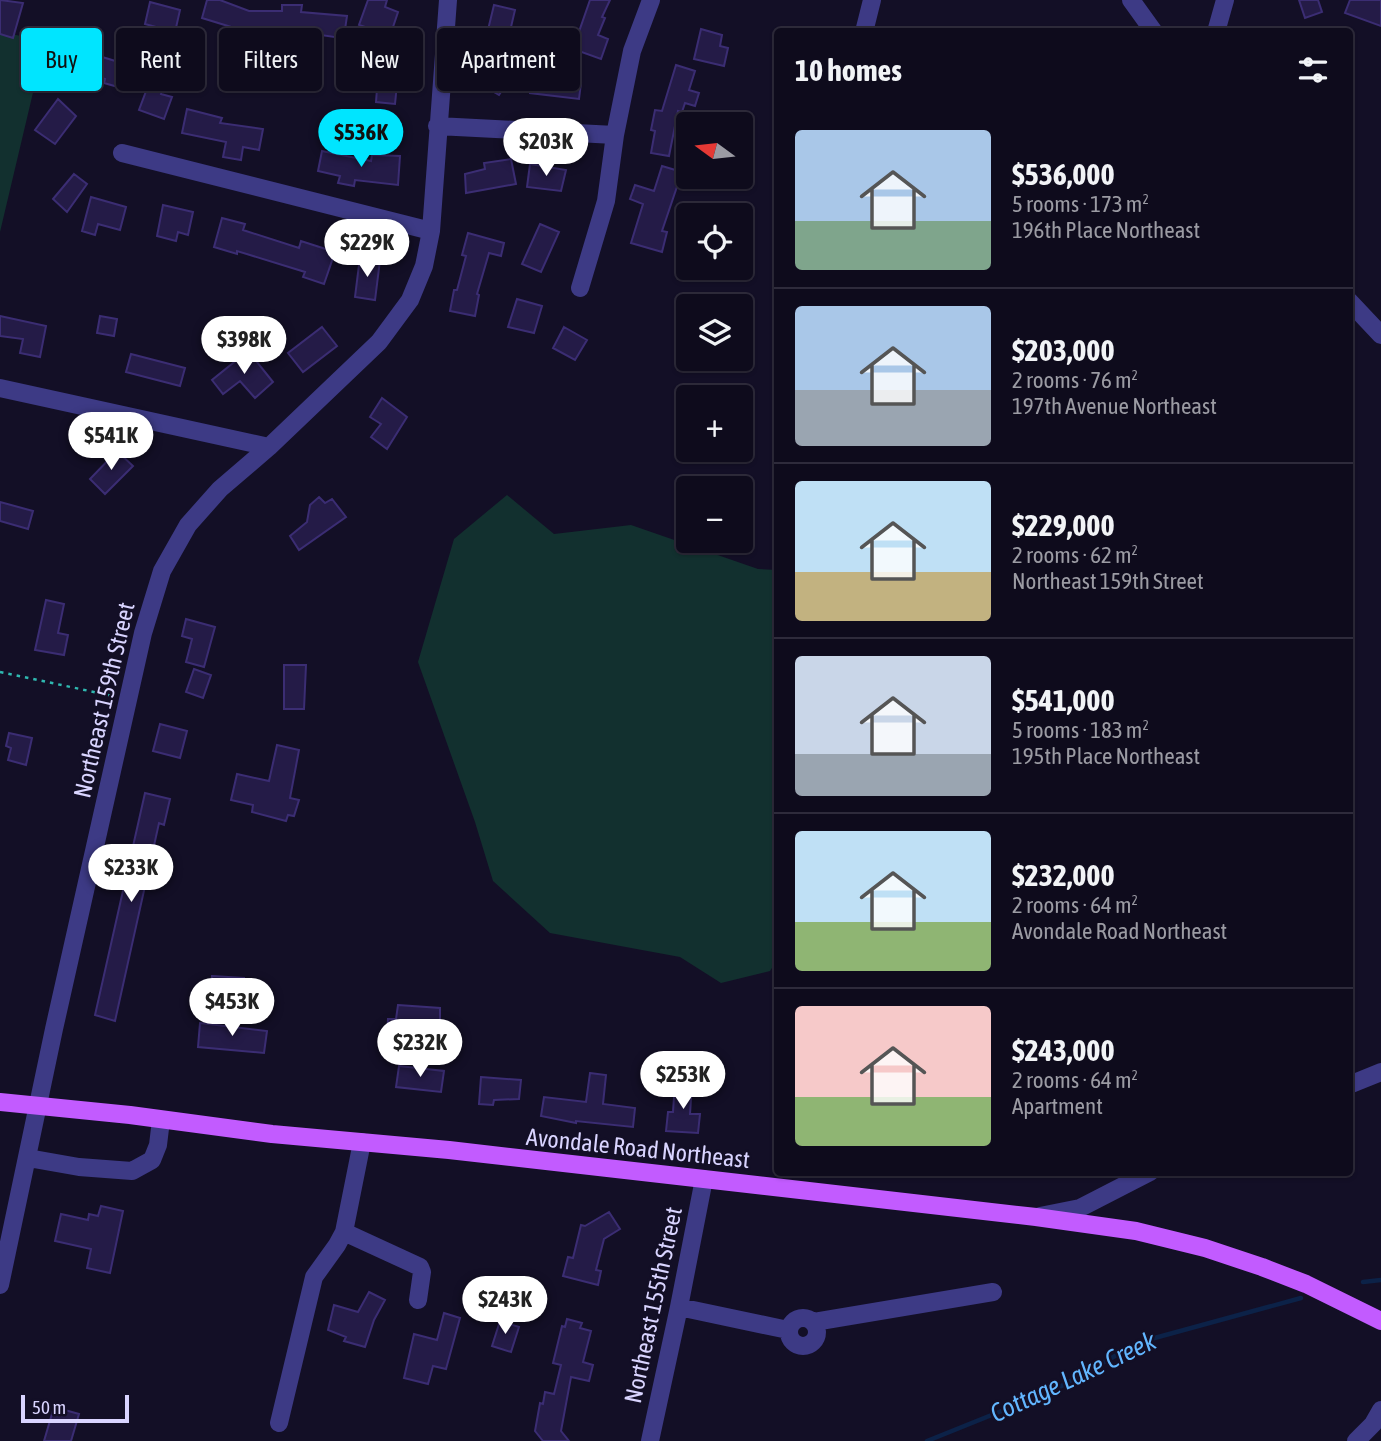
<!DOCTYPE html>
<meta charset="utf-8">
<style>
:root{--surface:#0e0b1c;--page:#171425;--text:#f1f3f6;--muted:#9b9ba3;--line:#2e2b3b;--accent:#00e5ff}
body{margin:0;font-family:"Asap Condensed",sans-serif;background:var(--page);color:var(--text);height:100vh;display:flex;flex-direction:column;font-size:26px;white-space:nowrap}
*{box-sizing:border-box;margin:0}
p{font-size:23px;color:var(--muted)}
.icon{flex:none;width:38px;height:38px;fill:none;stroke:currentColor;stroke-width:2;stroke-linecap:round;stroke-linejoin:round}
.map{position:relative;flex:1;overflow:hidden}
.side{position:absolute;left:774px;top:28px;width:579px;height:1148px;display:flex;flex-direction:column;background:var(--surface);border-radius:7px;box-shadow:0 2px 5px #0004,0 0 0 2px var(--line)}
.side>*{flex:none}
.top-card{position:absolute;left:21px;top:28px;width:648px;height:63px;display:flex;gap:14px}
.needle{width:46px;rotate:285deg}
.fabs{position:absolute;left:676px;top:112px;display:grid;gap:14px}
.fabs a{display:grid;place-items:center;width:77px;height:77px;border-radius:7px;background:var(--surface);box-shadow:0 2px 5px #0004,0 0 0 2px var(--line);font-size:35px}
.scale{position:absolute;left:21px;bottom:18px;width:108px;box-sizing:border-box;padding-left:7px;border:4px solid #d9d4ff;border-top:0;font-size:19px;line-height:24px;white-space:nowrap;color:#d9d4ff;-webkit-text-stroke:5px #130f26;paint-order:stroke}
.price{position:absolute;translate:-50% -60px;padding:0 16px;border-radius:24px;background:#fff;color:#222;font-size:23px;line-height:46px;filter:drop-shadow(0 2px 4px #0008)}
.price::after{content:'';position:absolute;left:50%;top:42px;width:21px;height:16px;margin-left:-10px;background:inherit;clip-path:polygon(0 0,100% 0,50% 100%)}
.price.active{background:var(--accent);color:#111}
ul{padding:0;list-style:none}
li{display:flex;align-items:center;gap:21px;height:175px;padding:0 21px}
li+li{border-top:2px solid var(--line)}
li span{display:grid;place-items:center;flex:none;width:196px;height:140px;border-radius:7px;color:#555}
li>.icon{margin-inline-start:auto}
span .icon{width:84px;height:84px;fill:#fffc;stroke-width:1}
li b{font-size:30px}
h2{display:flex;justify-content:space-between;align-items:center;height:84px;padding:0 21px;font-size:30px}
.tag{padding:0 24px;border-radius:7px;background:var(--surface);box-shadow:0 2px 5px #0004,0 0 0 2px var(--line);font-size:24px;line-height:63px}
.tag.active{background:var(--accent);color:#111}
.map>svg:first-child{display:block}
</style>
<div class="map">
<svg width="1381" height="1441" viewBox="0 0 1381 1441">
<rect width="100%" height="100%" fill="#130f26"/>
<path fill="#12302f" d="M0,31L45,42L0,232Z
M507,495L554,534L631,525L758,569L777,570V960L770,971L721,983L680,957L550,933L493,881L475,822L418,662L454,539Z"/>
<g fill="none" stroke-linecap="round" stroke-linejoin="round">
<path stroke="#0c2248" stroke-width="4.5" d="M1363,1282L1381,1280
M927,1441L1056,1389L1140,1342L1301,1298"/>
</g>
<path fill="#241b47" stroke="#3b2d73" stroke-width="2" d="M0,0L23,3L13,38L0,34Z
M207,0H220L249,11H282V5H302L301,12L347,16L342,50L335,49V37L300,32V34H254L202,18Z
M368,0H387L385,7L398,12L387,45L368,38L371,29L359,25Z
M590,0H610L602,17L605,18L598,35L608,39L601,59L573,49Z
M1299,0H1318L1322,12L1305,18Z
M1350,0H1381V26L1345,13Z
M150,2L180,10L173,41L154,37L156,27L145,24Z
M494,5L515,10L507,44L486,38Z
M701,29L722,35L720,46L728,48L724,66L694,59Z
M86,52L125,64L118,87L104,83L105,79L80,72Z
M474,54L511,77L499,95L463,74Z
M379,62L399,64L395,104L376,102Z
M676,65L695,71L689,90L699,93L695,106L685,103L682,112L678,111L669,156L651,153L655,131L651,130L655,110L662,111Z
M531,75L581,83L579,99L530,93Z
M151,78L164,83L161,94L172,97L164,119L139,110Z
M58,99L76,116L55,144L35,130Z
M187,109L222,118L220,123L263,129L259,150L243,147L241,160L223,157L226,142L182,133Z
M322,151L371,161L372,155L400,156L398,185L355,180L354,186L338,183L340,176L318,171Z
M511,159L516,184L466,193L465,174L485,169L484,163Z
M530,164L566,170L561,191L527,187Z
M662,166L682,172L662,231L667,232L662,252L631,243L643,204L630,199L635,185L654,191Z
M74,174L87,184L67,212L53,199Z
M91,197L126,207L120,230L98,224L95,235L82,231Z
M163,205L193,212L188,235L178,232L176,241L157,236Z
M222,218L245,224L243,230L299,248L301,241L335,252L324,284L303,277L305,272L237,251V254L214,247Z
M540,224L559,232L541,272L522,264Z
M468,233L504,243L501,256L489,253L477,294L479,295L475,316L450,311L454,290H457L466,256L462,255Z
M360,257L380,260L375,300L355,297Z
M517,299L542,306L534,333L508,327Z
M0,316L46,326L40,357L20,353L23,339L0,336Z
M100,316L117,319L114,336L97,333Z
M322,327L337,346L303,372L288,353Z
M564,327L587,340L575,360L553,348Z
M248,351L273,382L255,398L240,381L223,394L212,380Z
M131,354L185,368L180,386L126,372Z
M382,398L407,417L387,449L371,437L381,424L370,417Z
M117,451L133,466L105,494L90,479Z
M319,497L325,503L332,499L346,517L299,550L290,536L307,522L310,505Z
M0,502L33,511L28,529L0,521Z
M46,600L64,604L58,633L68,635L64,655L35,650Z
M186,619L215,627L204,667L186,662L192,639L182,636Z
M284,665H306L304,709H284Z
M194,669L211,675L203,698L186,692Z
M160,724L187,731L180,758L153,751Z
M9,733L32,738L26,765L8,760L11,748L6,746Z
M277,745L299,750L290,798L299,800L294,816L288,815L286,821L252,812L253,805L231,800L237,774L269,781Z
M145,793L170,799L164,825L159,823L115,1021L95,1015Z
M212,976L244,978L243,993L211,991Z
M398,1005L440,1008V1027L422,1025L421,1042H387L388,1019H396Z
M200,1023L267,1031L264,1053L198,1047Z
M399,1066L444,1071L441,1092L396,1087Z
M590,1073L606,1075L603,1104L635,1108L633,1127L576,1121V1123L541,1116L544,1097L586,1102Z
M481,1077L521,1080L519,1099L494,1100L493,1105L479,1104Z
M675,1082L692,1084L690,1114H700L698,1133L666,1131L668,1112H673Z
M101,1206L123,1211L110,1273L87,1268L91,1249L55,1241L61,1214L88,1220L89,1214L98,1216Z
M609,1212L620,1229L604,1239L596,1270L601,1271L598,1285L563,1276L568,1257L573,1258L581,1225L585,1226Z
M369,1292L385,1300L374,1320L365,1347L344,1341L346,1337L328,1330L334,1305L358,1312Z
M444,1313L460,1318L446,1369L433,1366L428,1384L404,1378L414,1334L437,1340Z
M567,1319L582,1323L580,1328L591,1331L583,1362L593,1365L589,1381L571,1377L561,1431L569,1441H543L535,1431L540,1403L543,1404L545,1392L554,1394L561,1365L553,1363L562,1326L565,1327Z
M500,1321L519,1327L511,1352L492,1346Z
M54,1407L79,1414L71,1441H44Z"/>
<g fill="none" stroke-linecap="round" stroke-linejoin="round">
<path stroke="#2fb8b0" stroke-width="2.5" stroke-dasharray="3.5 5" stroke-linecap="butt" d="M0,672L113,696"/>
<path stroke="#3d3a85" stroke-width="18" d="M1131,0L1154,32
M864,32L872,0
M1216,32L1225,0
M437,126L615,135
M122,153L431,231
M580,288L606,201L615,135L632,51L651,0
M1349,301L1381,335
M0,388L269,447
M1349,1085L1381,1072
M28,1158L79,1167L132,1171L152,1160L158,1145L161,1120
M1040,1216L1080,1208L1150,1172
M344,1232L420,1267L422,1272L418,1300
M0,1285L54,1029L143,633L162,571L188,525L220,489L269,447L379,342L410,300L424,266L431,231L448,0
M679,1307L788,1330
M789 1332a14 14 0 1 1 28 0a14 14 0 1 1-28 0Z
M814,1322L993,1292
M279,1423L314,1277L337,1245L344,1232L362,1142
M650,1441L679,1307L704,1179
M1356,1441L1373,1424L1381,1410"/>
<path stroke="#c25bff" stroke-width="18" d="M0,1102L130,1115L272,1134L449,1150L704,1179L1036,1217L1136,1231L1205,1248L1262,1267L1306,1284L1381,1321"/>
</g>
<g text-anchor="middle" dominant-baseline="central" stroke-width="5" stroke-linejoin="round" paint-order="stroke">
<g font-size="24" fill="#d9d4ff" stroke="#130f26">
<text transform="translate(104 700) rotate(-77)">Northeast 159th Street</text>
<text transform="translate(638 1148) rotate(6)">Avondale Road Northeast</text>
<text transform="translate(653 1305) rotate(-78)">Northeast 155th Street</text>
</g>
<g font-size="26" font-style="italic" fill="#62b6ff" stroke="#130f26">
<text transform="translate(1073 1377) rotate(-25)">Cottage Lake Creek</text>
</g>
</g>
</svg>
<div class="fabs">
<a><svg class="needle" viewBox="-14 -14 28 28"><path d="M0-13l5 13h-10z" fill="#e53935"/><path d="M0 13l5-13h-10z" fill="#9b9ba3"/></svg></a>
<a><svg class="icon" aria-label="locate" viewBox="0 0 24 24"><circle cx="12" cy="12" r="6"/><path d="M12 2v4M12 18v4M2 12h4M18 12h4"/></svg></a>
<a><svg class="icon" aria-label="layers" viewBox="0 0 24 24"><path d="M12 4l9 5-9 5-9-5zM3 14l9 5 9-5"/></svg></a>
<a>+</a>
<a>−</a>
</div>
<div class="scale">50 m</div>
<b class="price active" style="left:361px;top:169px">$536K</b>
<b class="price" style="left:546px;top:178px">$203K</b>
<b class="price" style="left:367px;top:279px">$229K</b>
<b class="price" style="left:244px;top:376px">$398K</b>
<b class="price" style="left:111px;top:472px">$541K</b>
<b class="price" style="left:131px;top:904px">$233K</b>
<b class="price" style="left:232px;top:1038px">$453K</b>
<b class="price" style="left:420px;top:1079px">$232K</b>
<b class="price" style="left:683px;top:1111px">$253K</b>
<b class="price" style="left:505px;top:1336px">$243K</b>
<div class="top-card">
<a class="tag active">Buy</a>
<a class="tag">Rent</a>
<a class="tag">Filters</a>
<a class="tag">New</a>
<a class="tag">Apartment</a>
</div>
<section class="side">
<h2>10 homes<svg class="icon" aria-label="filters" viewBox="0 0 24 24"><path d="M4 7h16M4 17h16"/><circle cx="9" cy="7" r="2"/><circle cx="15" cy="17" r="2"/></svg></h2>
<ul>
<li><span style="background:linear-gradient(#a9c7e8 65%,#7fa58c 0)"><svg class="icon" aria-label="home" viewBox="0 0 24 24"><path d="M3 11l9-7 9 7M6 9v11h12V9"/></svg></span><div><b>$536,000</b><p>5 rooms · 173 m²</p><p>196th Place Northeast</p></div></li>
<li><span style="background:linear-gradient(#a9c7e8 60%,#9aa5b1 0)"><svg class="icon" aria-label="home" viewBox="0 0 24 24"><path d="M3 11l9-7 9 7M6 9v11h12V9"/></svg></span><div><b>$203,000</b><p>2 rooms · 76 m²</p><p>197th Avenue Northeast</p></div></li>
<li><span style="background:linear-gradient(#bfe0f5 65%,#c2b280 0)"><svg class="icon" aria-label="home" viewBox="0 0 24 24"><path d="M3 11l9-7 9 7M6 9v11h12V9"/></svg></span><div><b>$229,000</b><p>2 rooms · 62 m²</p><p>Northeast 159th Street</p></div></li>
<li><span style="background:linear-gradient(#c9d6e8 70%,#9aa5b1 0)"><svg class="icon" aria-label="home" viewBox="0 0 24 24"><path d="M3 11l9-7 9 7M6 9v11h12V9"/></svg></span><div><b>$541,000</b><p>5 rooms · 183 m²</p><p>195th Place Northeast</p></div></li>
<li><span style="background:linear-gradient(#bfe0f5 65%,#8fb573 0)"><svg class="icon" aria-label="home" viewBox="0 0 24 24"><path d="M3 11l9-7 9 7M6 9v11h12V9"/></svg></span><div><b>$232,000</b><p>2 rooms · 64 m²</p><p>Avondale Road Northeast</p></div></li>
<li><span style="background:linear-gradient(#f6c9c9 65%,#8fb573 0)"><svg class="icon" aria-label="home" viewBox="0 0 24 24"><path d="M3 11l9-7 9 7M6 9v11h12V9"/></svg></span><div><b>$243,000</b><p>2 rooms · 64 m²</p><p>Apartment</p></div></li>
</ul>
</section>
</div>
